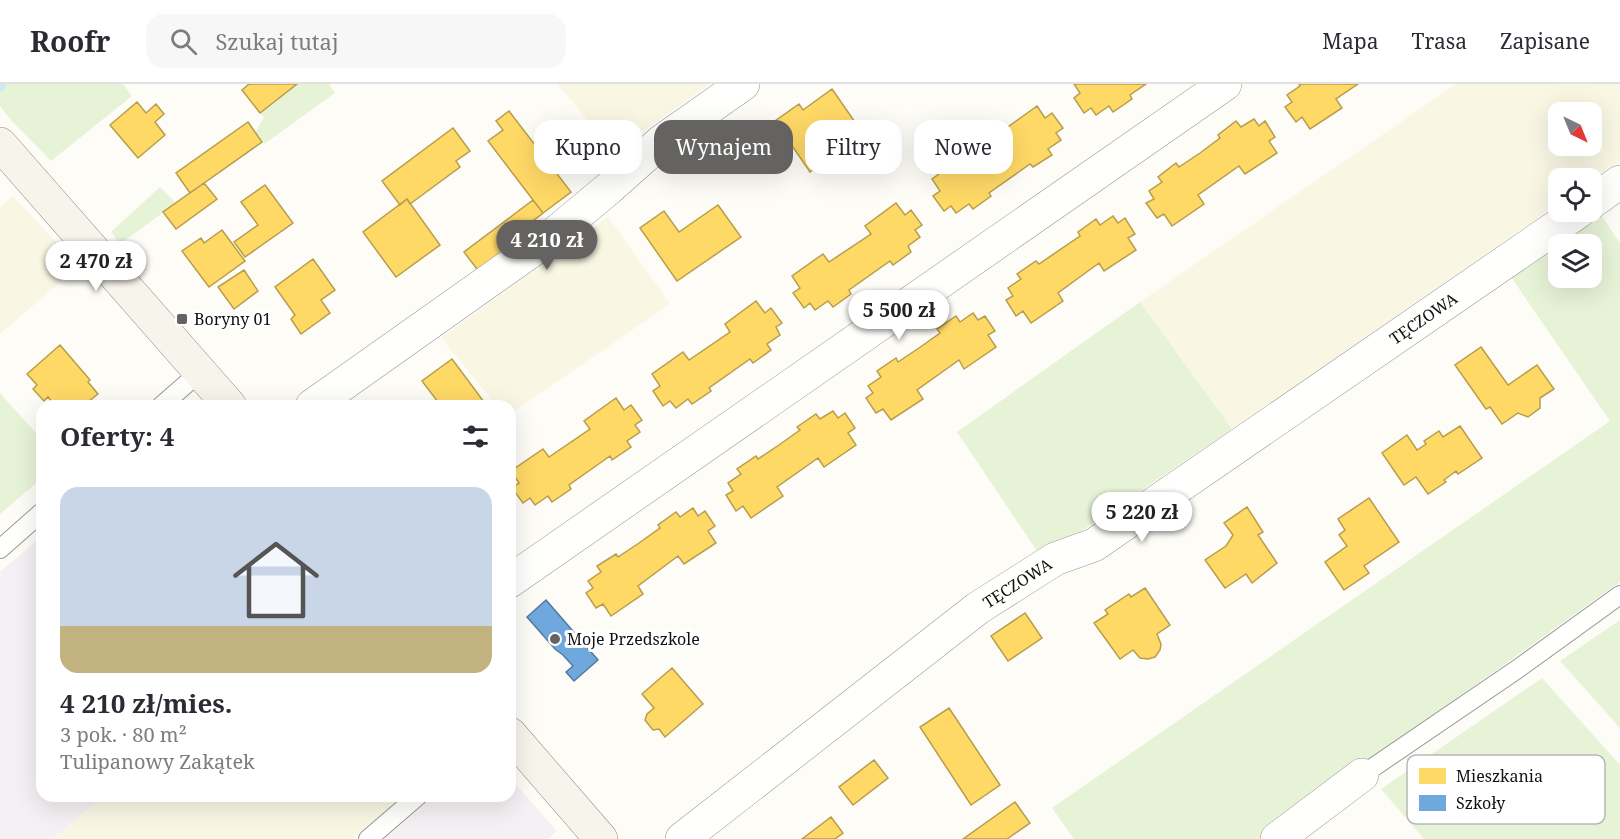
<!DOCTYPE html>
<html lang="pl">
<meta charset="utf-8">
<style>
:root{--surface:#fff;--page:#f7f7f7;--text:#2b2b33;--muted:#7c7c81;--line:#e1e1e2;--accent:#646362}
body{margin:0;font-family:"Noto Serif",serif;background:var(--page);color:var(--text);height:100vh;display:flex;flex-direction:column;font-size:22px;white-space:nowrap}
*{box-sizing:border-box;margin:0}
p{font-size:20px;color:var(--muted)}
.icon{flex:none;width:33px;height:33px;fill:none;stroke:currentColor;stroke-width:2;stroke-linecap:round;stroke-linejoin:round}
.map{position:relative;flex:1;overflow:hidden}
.drawer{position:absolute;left:36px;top:316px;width:480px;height:402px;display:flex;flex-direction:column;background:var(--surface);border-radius:18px;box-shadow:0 6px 24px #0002}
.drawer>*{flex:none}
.top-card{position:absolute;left:534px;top:36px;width:570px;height:54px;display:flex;gap:12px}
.needle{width:39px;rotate:137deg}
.controls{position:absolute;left:1548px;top:18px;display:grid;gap:12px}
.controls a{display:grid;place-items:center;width:54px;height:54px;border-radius:12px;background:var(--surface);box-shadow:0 6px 24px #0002;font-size:30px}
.price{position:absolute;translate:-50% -51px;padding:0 14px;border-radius:21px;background:#fff;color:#222;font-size:20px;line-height:39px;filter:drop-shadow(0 2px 3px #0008)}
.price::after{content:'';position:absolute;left:50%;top:36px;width:18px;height:14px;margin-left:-9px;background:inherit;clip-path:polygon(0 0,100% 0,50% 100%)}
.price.selected{background:var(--accent);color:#fff}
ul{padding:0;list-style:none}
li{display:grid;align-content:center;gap:12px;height:318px;padding:0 24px}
li span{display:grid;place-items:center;height:186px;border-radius:18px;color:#555}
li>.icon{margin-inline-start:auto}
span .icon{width:108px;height:108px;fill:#fffc;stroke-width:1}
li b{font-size:26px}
h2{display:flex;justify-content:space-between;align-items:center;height:72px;padding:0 24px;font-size:26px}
.tag{padding:0 21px;border-radius:18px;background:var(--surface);box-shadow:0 6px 24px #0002;font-size:21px;line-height:54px}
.tag.selected{background:var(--accent);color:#fff}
header{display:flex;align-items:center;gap:36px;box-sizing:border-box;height:84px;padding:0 30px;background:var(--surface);border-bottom:2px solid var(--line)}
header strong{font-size:28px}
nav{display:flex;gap:33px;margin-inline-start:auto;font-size:21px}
.search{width:420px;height:54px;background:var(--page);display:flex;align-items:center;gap:15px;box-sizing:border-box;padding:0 21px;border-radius:18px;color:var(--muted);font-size:22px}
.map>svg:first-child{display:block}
</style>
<header>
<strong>Roofr</strong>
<div class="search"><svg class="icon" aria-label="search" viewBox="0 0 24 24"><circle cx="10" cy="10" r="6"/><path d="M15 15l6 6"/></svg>Szukaj tutaj</div>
<nav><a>Mapa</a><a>Trasa</a><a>Zapisane</a></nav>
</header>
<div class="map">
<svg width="1620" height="755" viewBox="0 0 1620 755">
<rect width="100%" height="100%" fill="#fdfcf7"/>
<path fill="#f5f0f3" d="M42,452V712L102,713L53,755H0V488Z
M510,694L557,747L548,755H384L433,713L510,712Z"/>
<path fill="#f9f7e4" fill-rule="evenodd" d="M557,0H710L643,47L623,43L608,59Z
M1456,0H1620V78L1592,97V94H1558V120L1232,345L1140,218ZM1558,28H1592V62H1558Z
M13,112L79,182L0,250V123Z
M608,133L670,220L510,330V322H497L441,254Z
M102,713V712L402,713L353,755H53Z"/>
<path fill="#e7f3d7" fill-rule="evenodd" d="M0,0H123L132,12L51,77L10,35L0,22Z
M297,0H329L335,9L264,60L255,49L264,33L260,29Z
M160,103L176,119L120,160L111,148Z
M1601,131L1620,159V498L1259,755H1074L1052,724L1610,337L1511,193ZM1558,160H1592V194H1558Z
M1140,218L1232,345L1080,448L1054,457L1039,470L957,348Z
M0,309L42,356V394L0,430Z
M1620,536V644L1560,577Z
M1542,594L1620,681V755H1424L1381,705Z"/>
<path fill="#ffd966" stroke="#b89d4c" stroke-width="1.5" d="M249,0H297L260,29L242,6Z
M1074,0H1146L1130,11L1132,15L1113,28L1109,22L1096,31L1091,24L1084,29L1074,14L1080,9Z
M1299,0H1358L1336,15L1342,24L1310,45L1302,33L1296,38L1285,23L1292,18L1287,11L1300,2Z
M832,5L864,51L861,52L860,51L810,88L775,37L799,20L803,26Z
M137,18L146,29L156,20L164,30L155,38L165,51L138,74L110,41Z
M1037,22L1045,34L1052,29L1063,44L1056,49L1061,56L1048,65L1052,71L1033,83L1030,80L989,109L991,112L973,125L969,120L956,129L951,122L944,127L933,112L940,107L932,95L963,73L969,81L1011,53L1005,45Z
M509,27L571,108L543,129L488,57L503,46L496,37Z
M1254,35L1259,42L1265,37L1275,53L1269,57L1277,69L1245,90L1239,82L1198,111L1204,120L1172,142L1164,130L1157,134L1146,119L1154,115L1149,107L1162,98L1158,93L1176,79L1179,83L1200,69L1220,54L1218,51L1236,37L1241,43Z
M248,38L262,58L190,109L176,89Z
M453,44L470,67L456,77L460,83L410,120L407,115L400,121L382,97Z
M204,99L217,115L176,145L163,128Z
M265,101L293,139L245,173L234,158L258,141L241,118Z
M407,115L440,161L396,193L363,148Z
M533,116L543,129L519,148L524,155L480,189L464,168Z
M896,119L905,131L911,126L922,141L915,146L920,153L908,162L911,168L893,181L890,177L849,206L851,210L833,223L828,217L815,226L810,219L804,224L793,209L800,204L792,192L823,170L829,178L871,150L865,142Z
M718,121L741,153L677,197L640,144L664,127L679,148Z
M1113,132L1118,139L1125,134L1135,150L1128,154L1136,166L1104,187L1099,179L1058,209L1063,217L1031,239L1023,227L1016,232L1006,216L1013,212L1008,204L1021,195L1017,190L1036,177L1039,180L1080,152L1078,148L1096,135L1100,141Z
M222,146L245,177L209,203L182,167L201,154L204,159Z
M313,175L335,206L321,216L330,229L301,250L291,235L295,231L275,203Z
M244,186L258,207L234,225L218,203Z
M756,217L765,229L771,224L782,239L776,243L780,251L767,260L771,266L753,279L750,275L709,304L711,307L692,320L688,315L676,324L670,317L663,322L653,307L660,302L652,290L683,268L689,276L730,248L725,240Z
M973,229L978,236L985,232L995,247L988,251L996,263L964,285L959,276L917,306L923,315L891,336L883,325L876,329L866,314L873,309L868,302L881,293L877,287L896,274L898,278L919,264L940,249L937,245L956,232L960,238Z
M60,261L90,296L88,298L98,310L83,322H55L48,313L44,317L33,305L37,301L27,290Z
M1481,263L1508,301L1537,281L1554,305L1540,314V324L1528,333L1518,329L1502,340L1490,323L1486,325L1455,281Z
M452,275L487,322H441L422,297Z
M616,314L624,326L631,321L642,336L635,341L640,348L627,357L631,363L612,376L610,372L569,401L571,405L552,418L548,412L535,421L530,414L523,419L512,404L519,399L511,387L543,365L549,373L590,345L584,337Z
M833,327L838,334L845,329L855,344L848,349L856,361L824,383L818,374L777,403L783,412L751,434L743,422L736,427L726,411L733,407L728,399L741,390L737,385L756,372L758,375L779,361L800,346L797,343L816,330L820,335Z
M1460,342L1482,374L1458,390L1456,387L1444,396L1446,398L1428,410L1416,393L1404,401L1382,369L1407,351L1417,366L1426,360L1424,357L1439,347L1443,353Z
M1369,414L1399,458L1364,482L1369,489L1344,506L1325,478L1347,462L1339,451L1345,446L1338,435Z
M1247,423L1263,448L1258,451L1277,479L1252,499L1246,490L1225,504L1205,476L1226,462L1233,451L1224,439Z
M693,424L698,432L705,427L715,442L708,447L716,459L684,480L678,472L638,502L643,510L611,532L603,520L596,524L586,509L593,504L588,497L601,488L597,482L616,470L618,473L639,459L660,444L658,441L676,428L680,433Z
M1145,504L1170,541L1157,550L1161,560L1160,566L1155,573L1148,575L1140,574L1133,566L1120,575L1094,539L1108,530L1105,526L1129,510L1131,513Z
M1025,529L1042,554L1008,577L991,552Z
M672,584L703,620L665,653L659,645L653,646L645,636L647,630L654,624L642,610Z
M949,624L1000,701L971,721L920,643Z
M874,676L888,694L853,721L839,703Z
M1015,718L1030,739L1007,755H963Z
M831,733L843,749L835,755H802Z"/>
<path fill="#6fa8dc" stroke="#537b9f" stroke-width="1.5" d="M546,516L598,576L574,597L566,588L573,582L563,571L555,565L527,533Z"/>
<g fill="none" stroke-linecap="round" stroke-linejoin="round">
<path stroke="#cde8f7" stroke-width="9" d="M0,3L2,0"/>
<defs>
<path id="lane" d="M161,322L200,288
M0,465L42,428
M1362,691L1519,584L1620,511
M368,755L418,712"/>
<g id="street">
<path d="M1592,118L1620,98"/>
<path d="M312,322L548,155L608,105L662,57L743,0"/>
<path d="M510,497L1225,0"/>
<path id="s1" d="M682,755L978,524L1055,475L1094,461L1578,128"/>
<path d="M1277,755L1362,691"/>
</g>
<path id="secondary" d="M0,60L230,322
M510,650L601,755"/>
</defs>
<use href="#lane" stroke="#979795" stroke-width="20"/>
<use href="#street" stroke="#979795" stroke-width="34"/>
<use href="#secondary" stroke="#8e8d8b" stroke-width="34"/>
<use href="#lane" stroke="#fffffe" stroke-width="18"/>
<use href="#street" stroke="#fffffe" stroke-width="33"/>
<use href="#secondary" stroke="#f6f4eb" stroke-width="33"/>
</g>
<g fill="#646362" stroke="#fff" stroke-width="2">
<rect x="176" y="229" width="12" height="12" rx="3"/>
<circle cx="555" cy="555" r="6"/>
</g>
<g text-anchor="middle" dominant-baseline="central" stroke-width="6" stroke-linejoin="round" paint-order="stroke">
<g font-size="16" fill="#111" stroke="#fff">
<text stroke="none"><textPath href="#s1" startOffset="908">TĘCZOWA</textPath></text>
<text stroke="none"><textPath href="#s1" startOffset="422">TĘCZOWA</textPath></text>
</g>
<g font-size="16" fill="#111" stroke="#fff" text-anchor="start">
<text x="194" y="235">Boryny 01</text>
<text x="567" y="555">Moje Przedszkole</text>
</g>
</g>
<rect x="1407" y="671" width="198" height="69" rx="9" fill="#fff" stroke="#b8b8b8" stroke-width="1.5"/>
<rect x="1419" y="684" width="27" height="16" fill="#ffd966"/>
<rect x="1419" y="711" width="27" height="16" fill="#6fa8dc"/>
<g font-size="16" fill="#111">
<text x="1456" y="698">Mieszkania</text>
<text x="1456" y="725">Szkoły</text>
</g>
</svg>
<div class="controls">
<a><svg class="needle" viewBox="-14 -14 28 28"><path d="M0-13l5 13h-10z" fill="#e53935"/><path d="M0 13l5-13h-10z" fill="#7c7c81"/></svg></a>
<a><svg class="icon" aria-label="locate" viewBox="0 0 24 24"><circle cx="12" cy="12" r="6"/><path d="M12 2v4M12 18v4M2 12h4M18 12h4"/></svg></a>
<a><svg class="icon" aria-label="layers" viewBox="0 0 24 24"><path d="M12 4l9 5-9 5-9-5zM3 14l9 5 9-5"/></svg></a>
</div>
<b class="price selected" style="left:547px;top:187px">4 210 zł</b>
<b class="price" style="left:96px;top:208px">2 470 zł</b>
<b class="price" style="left:899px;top:257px">5 500 zł</b>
<b class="price" style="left:1142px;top:459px">5 220 zł</b>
<div class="top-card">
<a class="tag">Kupno</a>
<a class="tag selected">Wynajem</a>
<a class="tag">Filtry</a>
<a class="tag">Nowe</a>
</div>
<section class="drawer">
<h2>Oferty: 4<svg class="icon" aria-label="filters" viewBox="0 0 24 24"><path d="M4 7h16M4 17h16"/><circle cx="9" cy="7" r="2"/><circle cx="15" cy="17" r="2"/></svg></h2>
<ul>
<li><span style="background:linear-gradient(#c9d6e8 75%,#c2b280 0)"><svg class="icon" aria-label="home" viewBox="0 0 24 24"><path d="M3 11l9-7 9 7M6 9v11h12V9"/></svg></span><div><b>4 210 zł/mies.</b><p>3 pok. · 80 m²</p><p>Tulipanowy Zakątek</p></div></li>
</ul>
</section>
</div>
